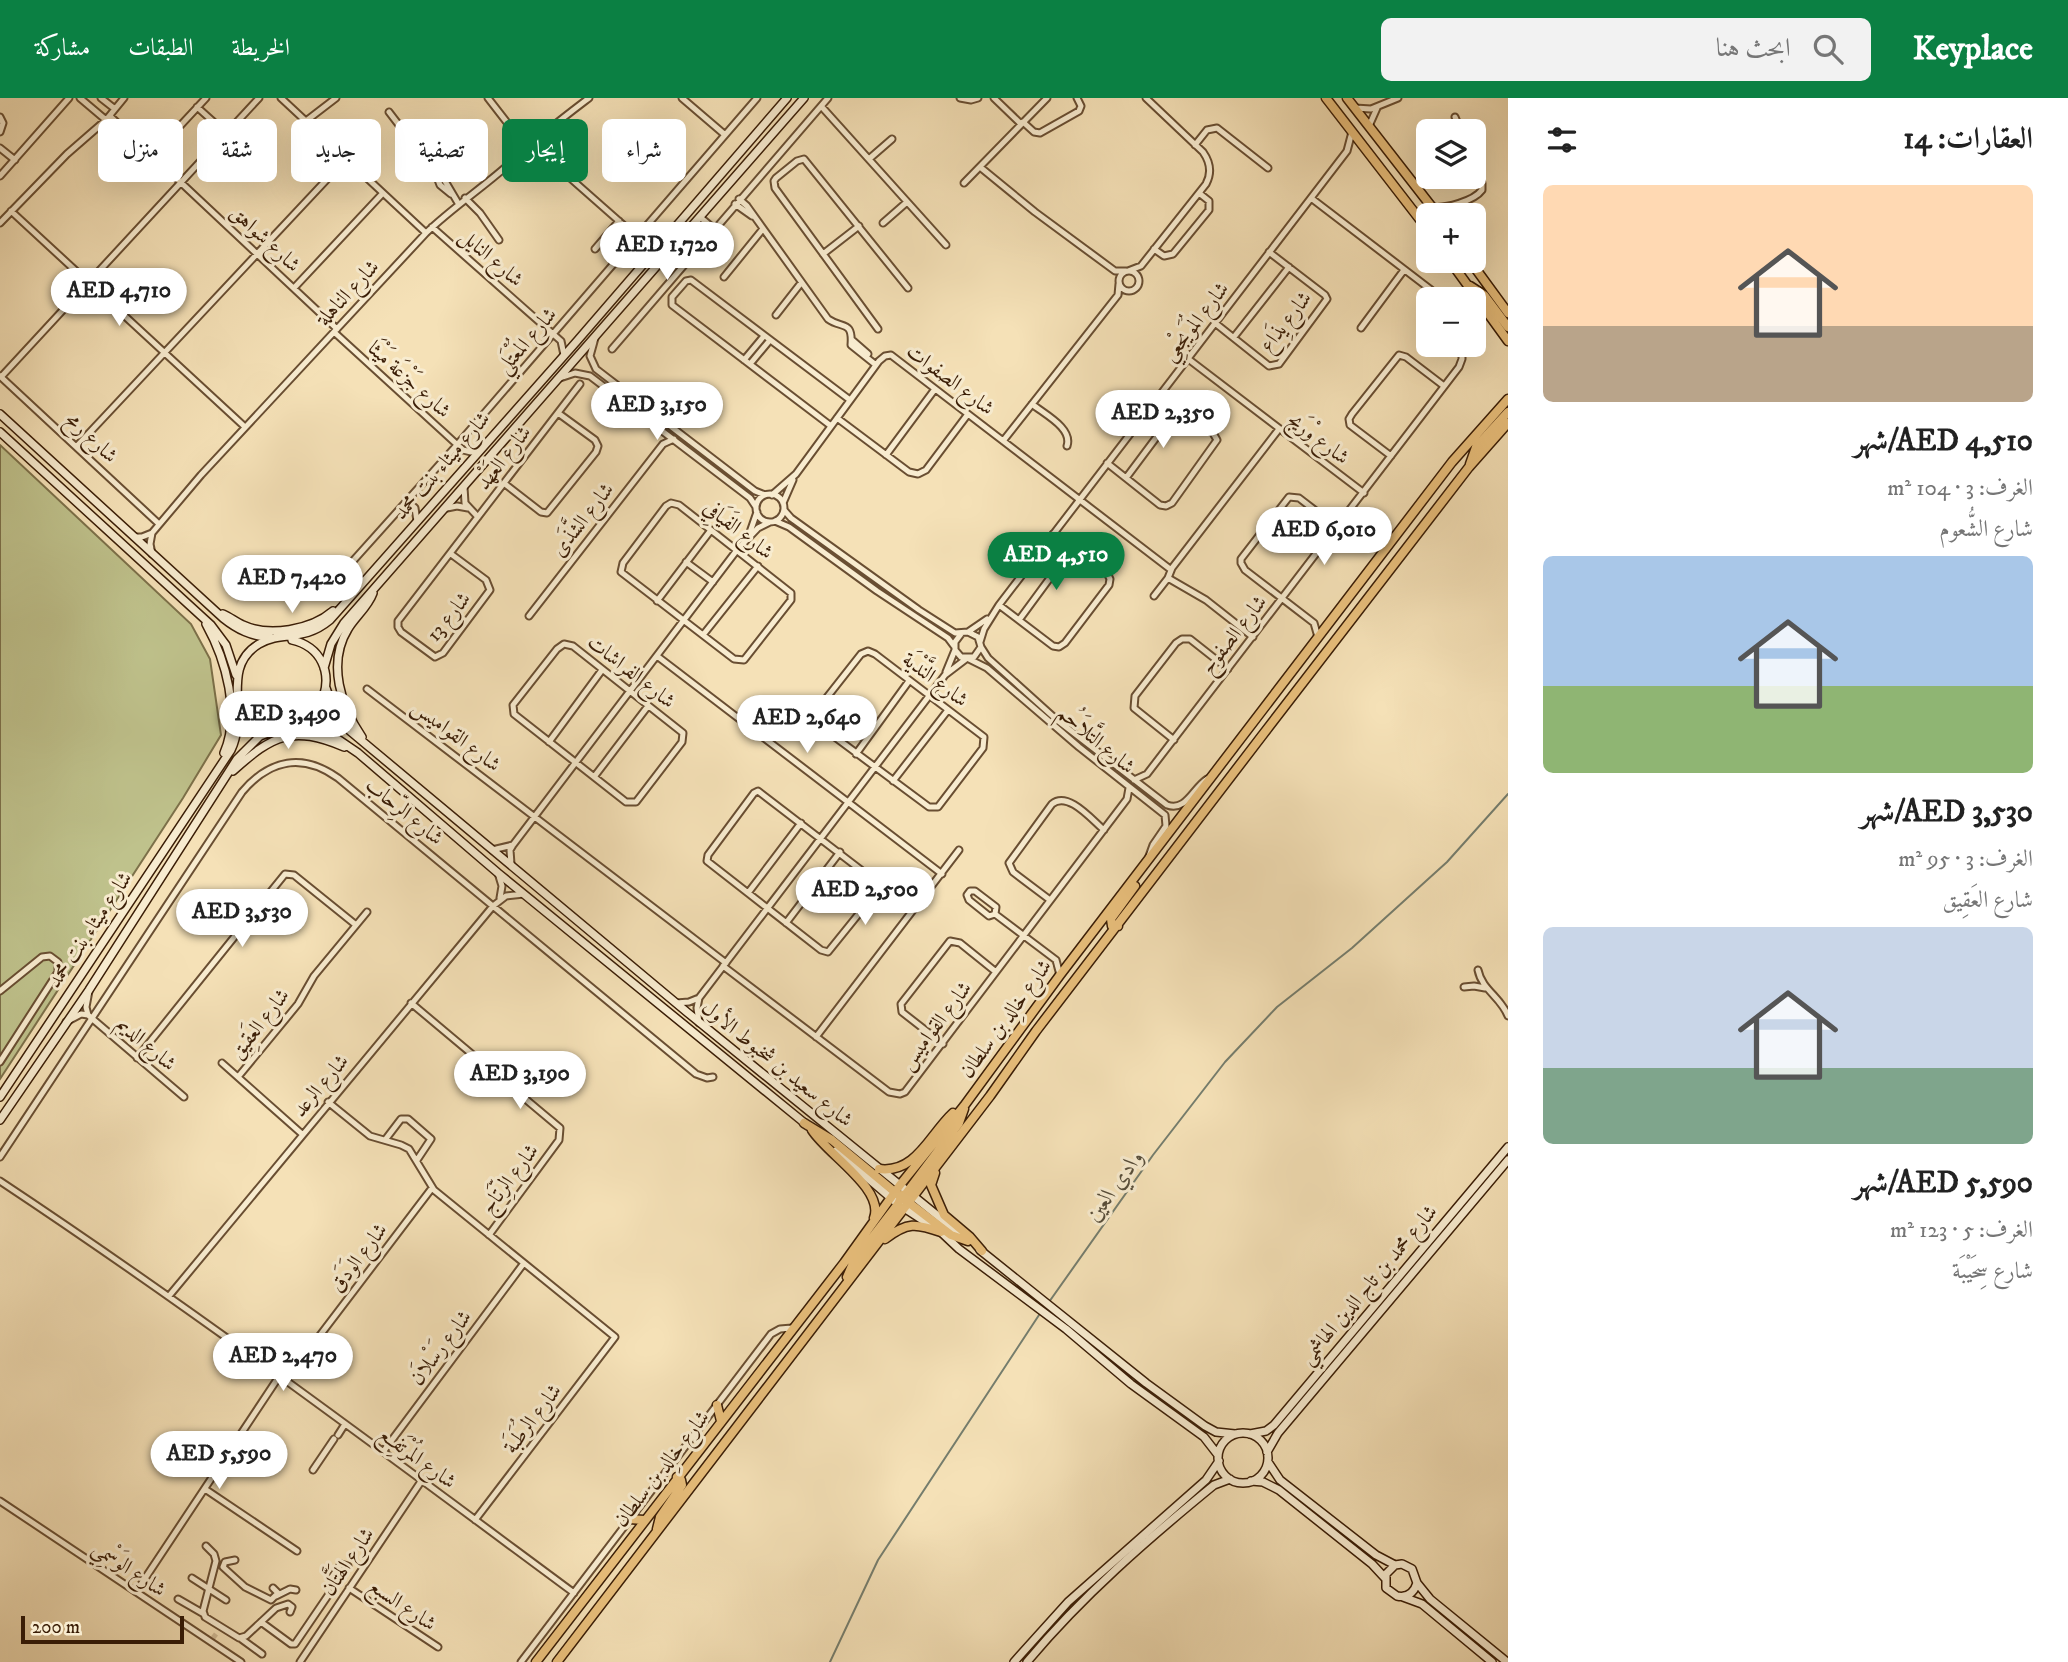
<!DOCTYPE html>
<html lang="ar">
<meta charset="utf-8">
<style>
:root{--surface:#fff;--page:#f2f2f2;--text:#222;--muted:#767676;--accent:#0b8043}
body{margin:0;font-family:"IM FELL DW Pica",Amiri,serif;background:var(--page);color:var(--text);direction:rtl;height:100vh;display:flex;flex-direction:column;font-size:26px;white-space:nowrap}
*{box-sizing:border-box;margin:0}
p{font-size:23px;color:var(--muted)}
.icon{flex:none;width:38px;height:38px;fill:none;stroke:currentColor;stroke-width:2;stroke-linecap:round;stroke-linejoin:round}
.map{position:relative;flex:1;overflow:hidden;direction:ltr}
.side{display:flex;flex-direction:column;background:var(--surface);width:560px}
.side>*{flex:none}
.top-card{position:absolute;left:21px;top:21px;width:665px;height:63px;direction:rtl;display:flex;gap:14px}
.tools{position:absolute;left:1416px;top:21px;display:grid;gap:14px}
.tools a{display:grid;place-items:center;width:70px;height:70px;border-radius:10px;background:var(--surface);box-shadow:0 7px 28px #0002;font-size:35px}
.scale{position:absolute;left:21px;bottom:18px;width:163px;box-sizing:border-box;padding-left:7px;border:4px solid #3a1d06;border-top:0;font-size:19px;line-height:24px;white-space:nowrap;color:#3a1d06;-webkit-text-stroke:5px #f8ecd0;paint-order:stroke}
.price{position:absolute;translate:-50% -60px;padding:0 16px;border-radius:24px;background:#fff;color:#222;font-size:23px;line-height:46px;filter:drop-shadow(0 2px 4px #0008)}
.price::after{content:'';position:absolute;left:50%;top:42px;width:21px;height:16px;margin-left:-10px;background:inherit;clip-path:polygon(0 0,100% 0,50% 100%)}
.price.selected{background:var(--accent);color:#fff}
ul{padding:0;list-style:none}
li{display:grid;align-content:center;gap:14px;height:371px;padding:0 35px}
li span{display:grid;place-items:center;height:217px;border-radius:10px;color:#555}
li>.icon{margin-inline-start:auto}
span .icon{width:126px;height:126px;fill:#fffc;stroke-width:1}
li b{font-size:30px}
h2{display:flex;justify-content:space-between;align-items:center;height:84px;padding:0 35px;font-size:30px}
.tag{padding:0 24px;border-radius:10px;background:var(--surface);box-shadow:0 7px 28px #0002;font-size:24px;line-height:63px}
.tag.selected{background:var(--accent);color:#fff}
header{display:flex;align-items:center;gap:42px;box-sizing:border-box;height:98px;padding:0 35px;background:var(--accent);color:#fff}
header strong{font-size:33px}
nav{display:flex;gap:38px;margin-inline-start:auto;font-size:24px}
.search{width:490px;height:63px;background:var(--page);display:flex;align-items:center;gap:18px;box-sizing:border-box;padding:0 24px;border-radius:10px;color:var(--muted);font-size:26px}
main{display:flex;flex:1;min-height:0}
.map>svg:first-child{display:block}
</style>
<header>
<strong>Keyplace</strong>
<div class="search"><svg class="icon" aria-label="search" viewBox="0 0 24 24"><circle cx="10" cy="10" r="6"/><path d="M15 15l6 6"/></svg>ابحث هنا</div>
<nav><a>الخريطة</a><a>الطبقات</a><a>مشاركة</a></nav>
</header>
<main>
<section class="side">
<h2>العقارات: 14<svg class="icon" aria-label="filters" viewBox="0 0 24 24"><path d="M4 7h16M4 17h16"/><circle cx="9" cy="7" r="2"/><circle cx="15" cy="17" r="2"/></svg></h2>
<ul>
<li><span style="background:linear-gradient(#ffd9b3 65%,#b9a48a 0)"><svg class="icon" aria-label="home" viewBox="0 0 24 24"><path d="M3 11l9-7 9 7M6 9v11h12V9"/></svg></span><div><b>AED 4,510/شهر</b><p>الغرف: 3 · 104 m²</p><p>شارع الشُّعوم</p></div></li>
<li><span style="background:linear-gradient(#a9c7e8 60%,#8fb573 0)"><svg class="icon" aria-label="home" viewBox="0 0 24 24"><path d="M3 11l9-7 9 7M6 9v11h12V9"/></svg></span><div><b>AED 3,530/شهر</b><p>الغرف: 3 · 95 m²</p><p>شارع العَقِيق</p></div></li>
<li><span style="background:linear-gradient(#c9d6e8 65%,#7fa58c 0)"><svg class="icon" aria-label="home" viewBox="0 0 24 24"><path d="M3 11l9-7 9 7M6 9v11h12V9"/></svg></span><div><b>AED 5,590/شهر</b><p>الغرف: 5 · 123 m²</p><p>شارع سِحَيْبَة</p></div></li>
</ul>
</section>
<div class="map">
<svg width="1508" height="1564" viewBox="0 0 1508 1564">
<rect width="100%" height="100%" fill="#f5e1b7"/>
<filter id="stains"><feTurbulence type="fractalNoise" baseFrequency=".00286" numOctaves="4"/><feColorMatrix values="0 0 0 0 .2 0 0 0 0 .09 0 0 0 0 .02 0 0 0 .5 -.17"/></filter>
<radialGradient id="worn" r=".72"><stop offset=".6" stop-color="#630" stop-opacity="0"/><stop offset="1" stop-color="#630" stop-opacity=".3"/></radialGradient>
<path fill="#bfc28c" stroke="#7c7049" stroke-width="2" d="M0,347L191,526L210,561L221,637L183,700L0,981Z"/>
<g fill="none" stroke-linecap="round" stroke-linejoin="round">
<path stroke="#757d6d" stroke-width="2" d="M1049,1204L1153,1057L1225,964L1277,909L1352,850L1447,764L1508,696
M830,1564L878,1462L1041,1214"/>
<path stroke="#d0ba94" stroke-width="5" stroke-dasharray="5 2.5" stroke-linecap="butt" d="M213,1540L216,1536"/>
<defs>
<path id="street" d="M80,0L106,22
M101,0L115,11
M281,0L426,135
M488,0L526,49
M682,0L724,36
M960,0L971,2L978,0
M994,0L1021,26
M821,8L946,147
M197,9L227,36
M1355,10L1371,11L1398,0
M389,14L435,74L445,83L458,105
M110,18L337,231
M0,19L3,25L0,34
M1455,19L1461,33
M306,23L336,0
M1023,24L1034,34L1040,35L1079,13L1081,8L1077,0
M1369,28L1377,10
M1195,47L1207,32L1217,30L1268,70
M0,50L15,62
M152,58L206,0
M869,61L892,41
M1474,65L1480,82
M980,69L1035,114L1115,173H1126
M435,74L440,87L451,96
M0,78L69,0
M569,79L637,139
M964,85L1047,0
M465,100L480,115L499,142
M1311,100L1443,201
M739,101L747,108L828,221C842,231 853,222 851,247L876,267
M735,106L752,118
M1432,109C1445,111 1474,103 1482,92V85
M11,113L245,329
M700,119L713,130
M0,125L67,56L106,22L124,0
M883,125L907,104
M432,129L561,243L564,257
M595,151L619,123
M1154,151L1164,158L1173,156L1209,112V103L1199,95
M823,156L859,128
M1119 183a10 10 0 1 1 20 0a10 10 0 1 1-20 0Z
M1128,173L1141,168L1206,86C1212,75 1210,64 1203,54L1146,0
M724,179L762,132
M294,190L383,95
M776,217L801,185
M1215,225L1269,268L1279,266L1327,201L1325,197L1269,154
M1361,230L1404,172
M878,231L775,90L774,83L776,80L797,63L804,61L908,190
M334,234L463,352L471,354L480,352
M1234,239L1289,169
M595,240L590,258L596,271L755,393L765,397
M852,242L868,256
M612,251L828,0
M1187,260L1364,395
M744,262L764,238
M750,266L770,242
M0,278L159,426
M1,279L259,0
M560,280L575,275L590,278L750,400L756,409
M1032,306C1044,316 1073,330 1067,348
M837,320L909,374L918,376L926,372L968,316
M831,328L672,207V199L686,183L691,182L850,302
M1003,343L1118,197L1119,186
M77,348L346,61
M886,357L935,291
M1391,358L1350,327L1349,321L1352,316L1399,257L1406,259L1444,288
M1107,365L1160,407L1166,408L1172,405L1217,342L1213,335L1162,295
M1126,380L1179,309
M505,386L541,414L547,415L596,354L598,348L595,342L558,315
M464,389L465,405L478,419
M756 410a14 14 0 1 1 28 0a14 14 0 1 1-28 0Z
M772,397L796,376L879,263L885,258L891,257L1170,471
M407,403L415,410L417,423
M671,405L679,407L791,495V502L744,562L734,561L621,474L623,465L666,408Z
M783,405L793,382
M447,410L457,408L468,410
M784,412L791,420L919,512L955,535L968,534L978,539L981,549L974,559H961L955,552V544L961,536
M775,423L789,429L877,493L948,540L954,548
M749,437L757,414
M134,439H142L152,435L201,377L426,135C455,107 490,85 518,58C540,37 564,19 589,0
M152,456L150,446L152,435
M451,456L486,482L490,492L443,555L435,559L401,534L398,529V523L580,286
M686,464L713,484
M1168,480L1206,502L1253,539
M326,493L457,347L757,0
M1154,498L1168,480L1172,470L1279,331
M657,503L711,432
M999,507L1053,548L1059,549L1065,545L1109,487L1110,481L1107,475L1053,436
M529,518L663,346L674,341
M1019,522L1072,450
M968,534L987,521
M703,537L758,468
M1318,539L1314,525L1245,472L1241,465V461L1289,399L1299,400L1338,430
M980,544L984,531L999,507L1347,53L1352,34
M564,546L573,548L683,635L682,644L636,704H626L514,616L513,607L557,551Z
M981,549L988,560L1057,622L1167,707C1186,714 1193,690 1207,681
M868,553L875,556L984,639L983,650L938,709H929L816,625L814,619L817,612L861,556Z
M657,558L942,776
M969,561L987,570L1079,649L1165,717L1166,728L1153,747L1149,758
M946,574L955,552
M367,591L726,865
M1174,642L1134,610L1135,598L1176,545L1182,541H1190L1228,571
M549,644L602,572
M856,656L909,583
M594,679L648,608
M1134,682L1147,676L1459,269L1462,261V247
M893,683L948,612
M758,693L878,785V792L828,854L821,852L707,763L708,757L754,695Z
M492,752L513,747
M511,766L510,752L513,747L737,452L758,430L770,424
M498,775L502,788L500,800
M970,793H975L996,809L995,816L989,818L969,802L967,797Z
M748,795L801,725
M1050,802L1013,774L1009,765L1052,706C1068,693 1091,721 1104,732
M995,816L1056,862L1060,877
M786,825L840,754
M723,868L889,994L900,996L905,994L1127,701L1129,690
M1478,872C1482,892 1501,899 1508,918
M1464,889L1474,888L1485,890
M0,893L42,859L50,858L58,864V874L0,964
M89,893L86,909L88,917L184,999
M411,905L560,1030L559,1042L489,1137
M676,905L689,904L699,900
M66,924L81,916L88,917
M699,925L697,910L699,900L945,577L966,561
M816,939L959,752
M943,946L902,914L901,906L950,843L960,845L996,874
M137,960L285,776L294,777L356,827
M222,965L302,1036
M238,979L298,906L314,878L367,814
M328,1004L370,1038L401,1047L409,1051L434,1092L615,1239L475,1422
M385,1042L401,1021H408L431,1041L417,1062
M0,1059L242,694C270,661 303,655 338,680L696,976L707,980L713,979
M0,1083C196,1213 385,1355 574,1495
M169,1198L493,808L506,798L524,796
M286,1282L432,1090
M338,1337L345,1326
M383,1354L524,1165
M313,1372L334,1341
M205,1391L297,1453
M0,1403L241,1564
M206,1448L214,1456L216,1463L203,1513L205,1519L239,1540L246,1538L276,1510L288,1506L292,1509L290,1514
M235,1462L225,1464L223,1469L245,1489L271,1502L278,1495L273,1490
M332,1479L341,1466L348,1468
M192,1480L226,1502
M349,1490L438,1549
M136,1494L280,1277
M276,1498L290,1491L296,1492
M178,1501L204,1516
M261,1524L291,1546H295L329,1496
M240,1540L262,1556
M300,1564L422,1382
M521,1564L771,1236L780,1231L792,1230"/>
<path id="secondary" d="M0,316L223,520C238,532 251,538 271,540
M0,334L211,527L226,547L236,577
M223,516C230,519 236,524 243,527C269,539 311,532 333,513
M206,526C226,562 241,616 224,655
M324,570L331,546L344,525L804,0
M326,590L334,613L350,633L688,915L965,1140
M240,601C245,613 254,622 266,626C324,648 353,556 292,542
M298,626L333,638L358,655L498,775L807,1027
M362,639C341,609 327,565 348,531C355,519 368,509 373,495
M233,673C273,637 292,627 344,649
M0,999L231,652C249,615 220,569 259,546C283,532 302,545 330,522L577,243L787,0
M0,1022L89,892L237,661L260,638L284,629
M836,1053L898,1106L941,1134L959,1151L1066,1231L1131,1286L1204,1339L1218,1357
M980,1152L1146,1285L1205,1328L1216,1334L1235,1336
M1218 1360a25 25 0 1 1 50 0a25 25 0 1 1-50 0Z
M1250,1336L1266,1333L1274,1327L1508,1049
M1267,1354L1278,1335L1508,1062
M1268,1364L1280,1382L1376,1457L1395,1467L1402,1466L1412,1471L1417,1485C1414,1495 1407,1500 1397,1498L1386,1490V1476L1395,1467
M1251,1383L1263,1384L1279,1392L1372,1466L1385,1480
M1417,1485L1430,1501L1507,1564
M1403,1499L1422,1506L1492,1564
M1014,1564L1068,1504L1206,1382L1219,1363
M1027,1564C1082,1498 1148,1441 1214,1387L1230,1381"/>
<path id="primary" d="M1326,0L1428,132
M1347,0L1438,117
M1450,163L1508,243
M1470,163L1508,215
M1470,188L1484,197L1508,229
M1470,366L1476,349L1508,314
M1118,828H1112L1111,821L1135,788
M804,1025L832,1042L902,1100L913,1098
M812,1032C827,1056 885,1091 874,1120
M879,1071C916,1076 930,1036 953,1015
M935,1075L931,1087L944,1117L970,1139L982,1153
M902,1101L959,1025L964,1011
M904,1101L951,1137L968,1143
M885,1141C907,1124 916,1125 941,1134
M847,1179L854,1163L898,1106L902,1097
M717,1307L721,1323
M629,1421L644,1422
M657,1431L660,1419L682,1387L681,1382L677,1379
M536,1564L844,1165L900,1087L964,1008L1060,877L1452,364L1508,301
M557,1564L990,998L1036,933L1261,639L1469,369L1508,325"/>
</defs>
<use href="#street" stroke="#694e32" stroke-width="9"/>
<use href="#secondary" stroke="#3a1d06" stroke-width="10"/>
<use href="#primary" stroke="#3a1d06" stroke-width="11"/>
<use href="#street" stroke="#f8ecd0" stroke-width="5"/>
<use href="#secondary" stroke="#f8ecd0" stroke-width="7"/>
<use href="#primary" stroke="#eac07c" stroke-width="8"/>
</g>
<g text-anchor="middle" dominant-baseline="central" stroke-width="6" stroke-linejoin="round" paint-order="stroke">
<g font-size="21" fill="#3a1d06" stroke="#f8ecd0">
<text transform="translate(265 141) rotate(43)">شارع شواهق</text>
<text transform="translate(491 160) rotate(41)">شارع النايل</text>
<text transform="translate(348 195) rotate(-47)">شارع الناهلة</text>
<text transform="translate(1196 224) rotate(-52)">شارع المُوَيجْعِي</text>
<text transform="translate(1286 224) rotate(-52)">شارع يِذَاع</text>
<text transform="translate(527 243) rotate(-49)">شارع المُعْتَلي</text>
<text transform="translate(409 282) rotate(42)">شارع جَزْعَة مَيْثَا</text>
<text transform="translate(950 282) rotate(37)">شارع الصفوات</text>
<text transform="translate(91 340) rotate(43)">شارع رمح</text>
<text transform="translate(1318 341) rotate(37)">شارع وْرَيج</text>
<text transform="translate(504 360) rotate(-52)">شارع العَهْد</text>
<text transform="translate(442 368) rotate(-49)">شارع ميثاء بنت محمد</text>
<text transform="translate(583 422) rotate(-52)">شارع الشَّذَى</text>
<text transform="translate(738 432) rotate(38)">شارع الفَيَافِي</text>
<text transform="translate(449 519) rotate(-51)">شارع 13</text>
<text transform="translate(1234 537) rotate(-52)">شارع الصفوح</text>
<text transform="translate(631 574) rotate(38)">شارع الفراشات</text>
<text transform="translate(935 582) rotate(37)">شارع النَّدْيَة</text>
<text transform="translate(456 638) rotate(37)">شارع القواميس</text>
<text transform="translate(1096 642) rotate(40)">شارع التَّلاَحُم</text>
<text transform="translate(404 714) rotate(39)">شارع الرِّحاب</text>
<text transform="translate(90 832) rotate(-56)">شارع ميثاء بنت محمد</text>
<text transform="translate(1006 921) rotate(-54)">شارع خالِد بن سلطان</text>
<text transform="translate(260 926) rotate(-52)">شارع العَقِيق</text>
<text transform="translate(936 928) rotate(-53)">شارع القواميس</text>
<text transform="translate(146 946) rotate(41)">شارع الديم</text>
<text transform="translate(777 966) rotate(39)">شارع سعيد بن شخبوط الأول</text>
<text transform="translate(321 988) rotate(-50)">شارع الرعد</text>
<text transform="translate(510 1081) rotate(-53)">شارع الرِّتَاج</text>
<text transform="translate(359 1160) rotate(-53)">شارع الوَدَق</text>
<text transform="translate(1369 1187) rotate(-50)">شارع محمد بن تاج الدين الهاشمي</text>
<text transform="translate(441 1250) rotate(-53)">شارع رَسْلاَن</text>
<text transform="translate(533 1321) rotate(-53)">شارع الرُطَبَة</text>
<text transform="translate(417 1360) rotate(36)">شارع المُرْتَفِع</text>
<text transform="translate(662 1371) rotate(-52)">شارع خالِد بن سلطان</text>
<text transform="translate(348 1464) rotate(-56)">شارع الهَتَّان</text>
<text transform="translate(129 1471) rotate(34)">شارع الوَسْمِي</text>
<text transform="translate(402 1507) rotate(34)">شارع السبع</text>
</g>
<g font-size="23" font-style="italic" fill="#574d3a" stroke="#f8ecd0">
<text transform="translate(1115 1088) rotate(-54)">وادي العين</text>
</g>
</g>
<rect width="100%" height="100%" filter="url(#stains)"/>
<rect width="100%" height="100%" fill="url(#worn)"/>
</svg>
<div class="tools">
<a><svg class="icon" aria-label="layers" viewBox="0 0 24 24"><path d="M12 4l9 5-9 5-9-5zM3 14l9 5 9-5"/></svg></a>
<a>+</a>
<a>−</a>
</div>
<div class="scale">200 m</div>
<b class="price" style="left:667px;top:184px">AED 1,720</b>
<b class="price" style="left:119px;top:230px">AED 4,710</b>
<b class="price" style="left:657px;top:344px">AED 3,150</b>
<b class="price" style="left:1163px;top:352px">AED 2,350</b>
<b class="price" style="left:1324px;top:469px">AED 6,010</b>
<b class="price selected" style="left:1056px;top:494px">AED 4,510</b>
<b class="price" style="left:292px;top:517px">AED 7,420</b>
<b class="price" style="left:288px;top:653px">AED 3,490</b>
<b class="price" style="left:807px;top:657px">AED 2,640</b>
<b class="price" style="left:865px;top:829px">AED 2,500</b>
<b class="price" style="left:242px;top:851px">AED 3,530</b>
<b class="price" style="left:520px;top:1013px">AED 3,190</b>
<b class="price" style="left:283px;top:1295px">AED 2,470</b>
<b class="price" style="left:219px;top:1393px">AED 5,590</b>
<div class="top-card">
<a class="tag">شراء</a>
<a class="tag selected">إيجار</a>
<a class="tag">تصفية</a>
<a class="tag">جديد</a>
<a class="tag">شقة</a>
<a class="tag">منزل</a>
</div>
</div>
</main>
